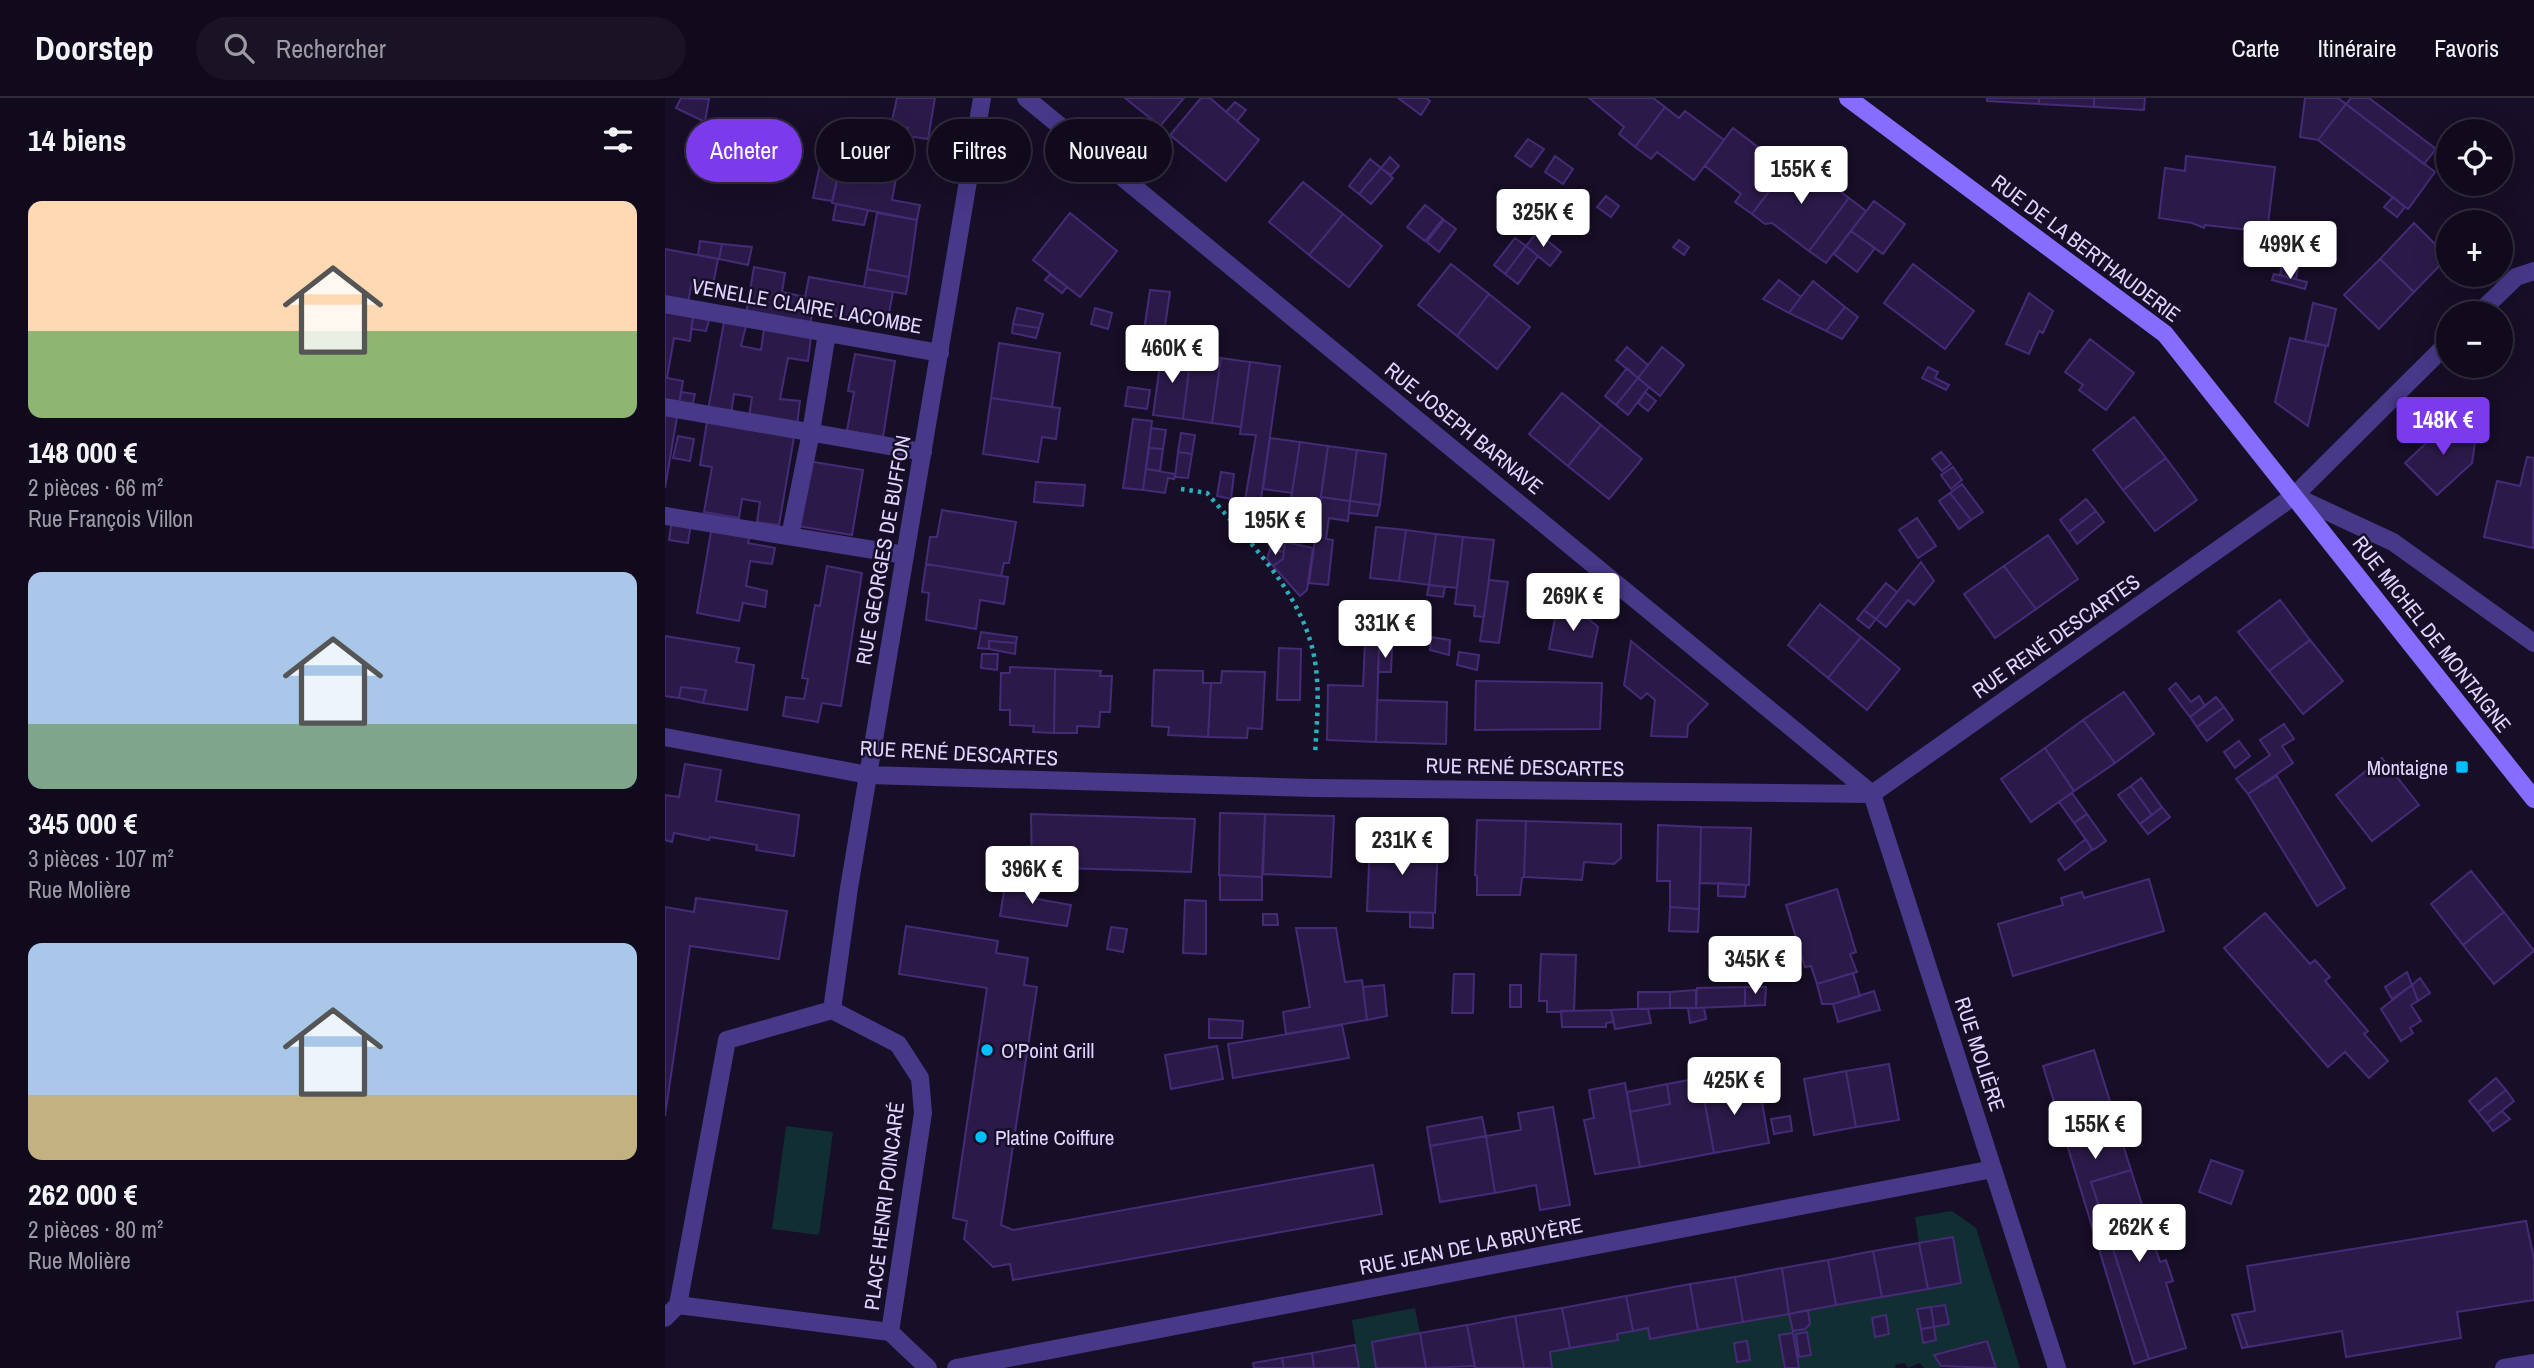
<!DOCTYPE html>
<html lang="fr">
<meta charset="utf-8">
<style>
:root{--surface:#110a1d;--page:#1a1326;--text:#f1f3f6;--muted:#9c9aa4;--line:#302b3b;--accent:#7c3aed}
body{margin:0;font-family:"Archivo Narrow",sans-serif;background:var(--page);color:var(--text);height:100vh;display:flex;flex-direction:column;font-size:26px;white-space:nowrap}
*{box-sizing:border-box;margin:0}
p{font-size:23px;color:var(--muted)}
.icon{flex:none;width:38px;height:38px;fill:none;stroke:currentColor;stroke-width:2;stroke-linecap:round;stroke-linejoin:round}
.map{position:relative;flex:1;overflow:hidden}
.details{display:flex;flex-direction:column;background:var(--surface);width:665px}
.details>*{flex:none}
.top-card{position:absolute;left:21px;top:21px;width:665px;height:63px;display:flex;gap:14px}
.controls{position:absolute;left:1771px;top:21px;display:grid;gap:14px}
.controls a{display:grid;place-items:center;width:77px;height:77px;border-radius:50%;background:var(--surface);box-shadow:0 7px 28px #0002,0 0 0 2px var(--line);font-size:35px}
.price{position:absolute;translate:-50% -60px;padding:0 16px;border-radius:7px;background:#fff;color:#222;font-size:23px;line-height:46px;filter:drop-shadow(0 2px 4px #0008)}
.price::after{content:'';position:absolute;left:50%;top:42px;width:21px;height:16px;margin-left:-10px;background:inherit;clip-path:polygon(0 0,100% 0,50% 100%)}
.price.on{background:var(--accent);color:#fff}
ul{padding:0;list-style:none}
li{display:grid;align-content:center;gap:14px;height:371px;padding:0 28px}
li span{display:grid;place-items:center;height:217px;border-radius:14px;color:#555}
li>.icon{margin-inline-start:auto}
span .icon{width:126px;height:126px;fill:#fffc;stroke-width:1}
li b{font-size:30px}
h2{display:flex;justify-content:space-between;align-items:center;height:84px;padding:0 28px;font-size:30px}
.tag{padding:0 24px;border-radius:32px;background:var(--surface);box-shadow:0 7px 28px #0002,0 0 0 2px var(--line);font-size:24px;line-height:63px}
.tag.on{background:var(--accent);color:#fff}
header{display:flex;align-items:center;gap:42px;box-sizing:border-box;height:98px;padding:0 35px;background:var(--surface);border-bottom:2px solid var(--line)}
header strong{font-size:33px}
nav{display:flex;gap:38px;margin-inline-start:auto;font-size:24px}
.search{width:490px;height:63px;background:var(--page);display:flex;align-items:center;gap:18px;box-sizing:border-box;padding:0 24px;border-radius:38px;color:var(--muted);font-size:26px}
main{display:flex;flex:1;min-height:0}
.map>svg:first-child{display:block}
</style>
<header>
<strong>Doorstep</strong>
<div class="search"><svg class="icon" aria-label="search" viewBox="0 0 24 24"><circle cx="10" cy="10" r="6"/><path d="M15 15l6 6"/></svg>Rechercher</div>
<nav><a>Carte</a><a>Itinéraire</a><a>Favoris</a></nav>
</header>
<main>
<section class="details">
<h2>14 biens<svg class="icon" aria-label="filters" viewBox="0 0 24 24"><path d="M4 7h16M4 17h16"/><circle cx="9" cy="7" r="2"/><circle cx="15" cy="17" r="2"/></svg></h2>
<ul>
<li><span style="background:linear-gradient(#ffd9b3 60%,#8fb573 0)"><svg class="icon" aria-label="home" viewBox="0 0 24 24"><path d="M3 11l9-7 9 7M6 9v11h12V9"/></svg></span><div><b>148 000 €</b><p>2 pièces · 66 m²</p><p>Rue François Villon</p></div></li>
<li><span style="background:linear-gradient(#a9c7e8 70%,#7fa58c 0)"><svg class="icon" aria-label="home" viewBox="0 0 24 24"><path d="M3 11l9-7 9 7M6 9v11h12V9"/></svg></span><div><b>345 000 €</b><p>3 pièces · 107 m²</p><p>Rue Molière</p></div></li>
<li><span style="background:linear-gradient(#a9c7e8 70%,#c2b280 0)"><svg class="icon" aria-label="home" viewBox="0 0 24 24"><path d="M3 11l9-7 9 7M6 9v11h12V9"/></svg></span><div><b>262 000 €</b><p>2 pièces · 80 m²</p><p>Rue Molière</p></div></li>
</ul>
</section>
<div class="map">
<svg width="1869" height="1270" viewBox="0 0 1869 1270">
<rect width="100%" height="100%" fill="#170e27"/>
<path fill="#112e32" d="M121,1028L168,1034L154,1137L107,1131Z
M1287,1113L1311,1130L1355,1270H1331L1321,1242L1269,1257L1276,1270H1259L1255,1265L1243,1270L1239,1265L1230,1267L1231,1270H1134L1128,1235L1115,1237L1120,1270H887L885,1254L953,1242L952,1236L983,1230L985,1241L1124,1216L1128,1233L1140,1231L1145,1226L1143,1212L1296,1185L1288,1139L1254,1145L1250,1119Z
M750,1210L755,1235L711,1270H694L687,1222Z"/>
<path fill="#2b1a49" stroke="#452b76" stroke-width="2" d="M16,0L44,1L40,24L11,10Z
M232,0H270L263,41L242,38L243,30L226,27Z
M460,0H519L495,28Z
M536,0H545L594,42L561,83L505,37Z
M733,0H761L765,3L756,17Z
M924,0H988L1000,9L970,49L954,36L959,29Z
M1322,0H1374V6L1322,3Z
M1374,0H1429V9L1374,6Z
M1429,0H1480L1479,12L1429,9Z
M1640,0H1673L1681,6L1653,42L1635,39Z
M1686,0H1704L1771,51L1759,66L1681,6Z
M570,4L581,12L572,23L561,14Z
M1681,6L1770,74L1743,111L1653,42Z
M1000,9L1014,20L1020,13L1059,42L1029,82L992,54L986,61L970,49Z
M1068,30L1106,59L1100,66L1116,78L1087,116L1070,104L1076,96L1040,68Z
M863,41L879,51L866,69L850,58Z
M180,48L235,59L227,102L255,107L252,122L167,105Z
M890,58L908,71L898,86L880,74Z
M1521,58L1610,69L1602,134L1540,127L1539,130L1527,125L1494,120L1500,70L1520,73Z
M725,59L734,68L726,77L716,70Z
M705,61L716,70L694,96L684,88Z
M155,66L175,69L167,103L148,100Z
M1124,66L1140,77L1145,71L1184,100L1144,153L1107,125L1100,126L1087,116Z
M716,70L728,80L706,106L694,96Z
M638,84L678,116L644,157L604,124Z
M941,98L954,108L946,119L932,109Z
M1728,99L1740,109L1732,119L1719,109Z
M1184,100L1201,113L1161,165L1144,153Z
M1209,103L1240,126L1218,156L1186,133Z
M171,106L203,112L199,127L168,122Z
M760,107L778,121L760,143L742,129Z
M212,115L252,122L244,179L202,171Z
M405,115L452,153L415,199L368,162Z
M678,116L717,148L684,189L644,157Z
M779,122L791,131L774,154L762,144Z
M1749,125L1783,159L1749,194L1715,161Z
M1186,133L1210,150L1192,174L1169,156Z
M872,134L896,154L885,168L861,148Z
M850,140L861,148L840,176L829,167Z
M1014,142L1024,149L1019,157L1008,149Z
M35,143L57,146L54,161L33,157Z
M57,146L87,149L83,167L54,161Z
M861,148L873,158L853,186L840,176Z
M0,151L53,161L48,187L27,183L23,205L0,201Z
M1618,160L1634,164L1631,181L1615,177Z
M1715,161L1749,194L1714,231L1679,197Z
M786,166L824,196L792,238L753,207Z
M1248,166L1309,213L1280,251L1219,205Z
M89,169L120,175L117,194L140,199L144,179L228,194L222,226L169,218L170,211L148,208L145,228L81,216Z
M202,171L244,179L241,196L199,189Z
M385,176L402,189L397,195L380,182Z
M1609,176L1642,184L1640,191L1607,182Z
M1114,182L1136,199L1124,215L1098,201Z
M1148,183L1180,209L1161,233L1124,215Z
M485,192L505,194L497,249L477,246Z
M1364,195L1388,213L1378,235L1374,233L1364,256L1341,246Z
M824,196L865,229L832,271L792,238Z
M1648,205L1671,211L1663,248L1640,243Z
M1180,209L1193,219L1177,241L1161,233Z
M352,210L378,216L374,230L348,226Z
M430,210L447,215L443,231L426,226Z
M0,214L28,219L25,243L9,240L2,280L18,283L14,307L0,304Z
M28,219L44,222L41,233L26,231Z
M59,224L81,228L76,248L96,252L99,231L146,239L143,263L123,260L115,301L135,303L132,327L84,319L87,299L69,296L66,316L43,312Z
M348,226L374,230L371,240L347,235Z
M1625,240L1661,248L1643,328L1610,304Z
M1425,241L1469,275L1441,312L1414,292L1418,287L1400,274Z
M334,245L395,255L387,309L326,300Z
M962,249L983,267L973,280L951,262Z
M997,249L1019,267L995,298L973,280Z
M497,252L526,256L518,321L488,317Z
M190,256L230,263L218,339L182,333L189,294L183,293Z
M526,256L556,260L547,325L518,321Z
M556,260L585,264L576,329L547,325Z
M585,264L615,268L593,422L577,420L591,337L575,336Z
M1263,269L1273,274L1270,280L1284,287L1281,292L1257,280Z
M962,270L973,280L951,307L940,298Z
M973,280L984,289L963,317L951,307Z
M463,289L485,292L482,311L460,308Z
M16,294L30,296L27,309L14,307Z
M980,294L991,303L983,313L973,305Z
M897,295L936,327L903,368L864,336Z
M326,300L395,310L391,341L377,339L373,364L318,356Z
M0,317L12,319L0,390Z
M1469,319L1501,360L1458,392L1428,352Z
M468,321L487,323L478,392L458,390Z
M1787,321L1810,345L1807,365L1772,397L1740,365Z
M42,324L129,339L114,427L92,424L95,404L77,401L74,420L39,414L47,369L35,367Z
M936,327L977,361L944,401L903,368Z
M486,330L501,332L498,351L484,350Z
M516,335L530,337L527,356L513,354Z
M13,338L29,341L25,363L8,360Z
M605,340L635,344L627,395L598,391Z
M635,344L663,348L654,411L625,407Z
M663,348L692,352L685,403L656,399Z
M484,350L498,351L495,373L481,371Z
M692,352L721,356L715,407L685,403Z
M513,354L527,356L523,380L510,379Z
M1276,354L1286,366L1277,373L1267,361Z
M1862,359L1869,360L1868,450L1819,439L1832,383L1855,388Z
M1501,360L1532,402L1490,433L1458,392Z
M143,363L198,372L187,437L132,428Z
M1288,369L1297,382L1286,391L1276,377Z
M481,371L510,376L509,381L503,380L500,395L478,392Z
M556,374L569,376L566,401L552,398Z
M371,384L420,387L418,408L369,404Z
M1297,386L1318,414L1306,422L1285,395Z
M1285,395L1306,422L1294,431L1274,403Z
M656,399L685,403L683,423L664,420L661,441L668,442L663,487L644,485Z
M1421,401L1431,413L1404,434L1395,422Z
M685,403L715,407L712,418L684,415Z
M277,412L351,424L344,465H339L336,478L261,466L265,439H272Z
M1431,413L1439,424L1412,446L1404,434Z
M609,420L623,422L619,454L605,451Z
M1252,420L1271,448L1253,460L1234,432Z
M7,421L26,425L23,445L4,442Z
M47,428L85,435L83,445L110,450L107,466L85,463L81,488L102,493L100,509L78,505L74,523L32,515Z
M711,429L741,432L734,483L705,480Z
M741,432L771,436L764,487L734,483Z
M771,436L798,439L792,490L764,487Z
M1383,437L1413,481L1371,511L1339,468Z
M798,439L829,442L819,519L809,518L810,508L790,506Z
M620,444L648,450L642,492L635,498L608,468L618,461Z
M605,451L619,454L618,461L608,468L602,461Z
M1256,464L1269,483L1249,507L1243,502L1221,529L1211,521Z
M261,466L343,479L339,506L315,502L311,531L261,522L264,495L257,494Z
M162,468L197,475L176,608L157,605L153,624L118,618L121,599L139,601L143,581L137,580L150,507L155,508Z
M1339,468L1371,511L1330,540L1299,496Z
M824,482L843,484L834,545L815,543Z
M1221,485L1232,494L1211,521L1199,512Z
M764,487L780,489L778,499L762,497Z
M1615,502L1645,542L1604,573L1573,534Z
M1155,506L1196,539L1163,580L1123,547Z
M892,510L915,514L933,529L927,559L884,551Z
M1199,512L1211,521L1204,530L1192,521Z
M678,514H700L696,545L676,544Z
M717,514L730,516L726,543L713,540Z
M730,516L744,517L739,547L726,543Z
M316,534L352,539L351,545L324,543V551L313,550Z
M0,538L74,550L71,564L89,567L82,612L38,605L41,592L16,589L14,600L0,598Z
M766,539L785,542L784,557L765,552Z
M1196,539L1235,571L1202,612L1163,580Z
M1645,542L1678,583L1638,616L1604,573Z
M324,543L351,545L350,556L324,551Z
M966,543L1043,606L1023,627L1022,639L986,638L990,602L982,595L976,601L959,587Z
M700,545L714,548L711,644L662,642L663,587L698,588Z
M714,548L727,551L726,574H713Z
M614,550L636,551L635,602H612Z
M794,554L814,557L812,572L792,567Z
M317,556H333L332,572L316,570Z
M345,569L390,571L389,635L368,634L369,628L345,627V612H335L336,575H345Z
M390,571L436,573L435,578H447L445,614H435L434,629L412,628V635H389Z
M489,572L538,573V585H546L543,639L503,637L504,629L487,628Z
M557,573L600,574L597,631L583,630L582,640L543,639L546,585H556Z
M811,583L937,585L935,631L810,632Z
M1511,585L1526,604L1534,598L1540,608L1525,619L1504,591Z
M16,589L41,592L38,605L14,600Z
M1459,594L1489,636L1450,665L1418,622Z
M1551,599L1559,609L1532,629L1525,619Z
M712,602L782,604L781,646L711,644Z
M1559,609L1568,622L1542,643L1532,629Z
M1418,622L1450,665L1409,693L1380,650Z
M1619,626L1629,641L1617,648L1628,665L1583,696L1571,681L1605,657L1595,642Z
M1574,643L1585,658L1570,670L1559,654Z
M1380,650L1409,693L1366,724L1336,681Z
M1717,660L1754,707L1707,743L1671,697Z
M20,666L56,672L51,703L134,717L129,758L91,752L92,747L45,739L44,742L9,735L7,744L0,742V697L14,699Z
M1612,678L1680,790L1652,808L1583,696Z
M1476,680L1497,709L1487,717L1466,688Z
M1466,688L1487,717L1475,726L1453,697Z
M1407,695L1422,716L1409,725L1394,704Z
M1497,709L1505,719L1483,736L1475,726Z
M555,715L600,716L597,779L554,777Z
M366,716L530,721L526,774L367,769Z
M600,716L669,718L666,779L598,776Z
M1422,716L1441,743L1428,752L1409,725Z
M812,722L861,723L859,779L857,780L855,797H812V778L810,777Z
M861,723L956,726V760L949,766L919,764L917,782L859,779Z
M993,727L1036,729L1034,811L1005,809V783H992Z
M1036,729L1086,730L1084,787L1035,785Z
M1421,741L1427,752L1400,772L1393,762Z
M705,744L773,746L770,815L702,813Z
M1806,773L1839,814L1798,847L1766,806Z
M555,777L597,779V802H555Z
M341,781L363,785L361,799L406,807L402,828L335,818Z
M1484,781L1499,833L1348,878L1333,826L1398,807L1396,800L1417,794L1419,800Z
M1053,785L1081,787L1080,799L1053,798Z
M1172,791L1191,854L1185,856L1192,874L1152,886L1146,868L1140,869L1121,807Z
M31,800L122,813L114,861L25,848L0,1018V809L29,814Z
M520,802L541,803V856L518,855Z
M1005,809L1034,811L1033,834L1004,833Z
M745,814L768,815V830L745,829Z
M1839,814L1869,853L1829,886L1798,847Z
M1600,815L1645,866L1650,862L1665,879L1660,883L1703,933L1699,936L1723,963L1704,980L1680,954L1663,969L1559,850Z
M598,816H612L613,827H598Z
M241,828L333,843L331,855L363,860L359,887L372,889L336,1127L348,1132L708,1067L717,1116L348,1182L345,1166L328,1169L299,1141L302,1123L288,1120L322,890L234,876Z
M446,829L462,831L458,854L442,851Z
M631,830H671L680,884L697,882L702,922L621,936L618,914L645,909Z
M876,856L911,857L909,913L882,914V903H874Z
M1742,874L1747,887L1727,901L1720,889Z
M1188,875L1195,898L1168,906H1157L1152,886Z
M789,876H809L808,915H787Z
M1755,880L1765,895L1753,903L1747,887Z
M719,887L722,918L702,922L698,889Z
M845,887H856V909H845Z
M1747,887L1753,903L1746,907L1756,923L1745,930L1748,935L1736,943L1716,911Z
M1080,889H1101L1100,907L1080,908Z
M1080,889V908L1031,910L1032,890Z
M1031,892V910H1005V894Z
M1209,893L1215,912L1173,924L1168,906Z
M973,894H1005V910L973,911Z
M1023,910H1039L1041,921L1025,925Z
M968,911H983L986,925L950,931L946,912Z
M946,912L949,924L941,925V929H897L896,913Z
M544,921L578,923L577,940H544Z
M677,927L684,960L568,980L563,946Z
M552,948L558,981L506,991L500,957Z
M1429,952L1449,1016L1456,1014L1463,1035L1455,1037L1466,1072L1426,1084L1484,1261L1469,1266L1378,968Z
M1224,966L1234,1022L1191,1029L1181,973Z
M1181,973L1191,1029L1149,1037L1139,981Z
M1057,979L1061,998L1095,992L1104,1045L1049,1055L1036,983Z
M1035,980L1049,1055L975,1069L965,1014L1005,1006L1002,986Z
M1831,980L1841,992L1813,1014L1804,1003Z
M960,985L975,1069L930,1076L919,1022L929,1020L924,992Z
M1002,986L1005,1006L965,1014L962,994Z
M1841,992L1849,1003L1822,1025L1813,1014Z
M888,1009L905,1107L875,1112L871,1087L830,1095L821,1038L856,1032L853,1015Z
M1837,1013L1845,1021L1828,1033L1822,1025Z
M1125,1018L1127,1033L1109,1036L1106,1021Z
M817,1019L821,1038L765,1048L762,1029Z
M821,1038L830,1095L775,1104L765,1048Z
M1546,1062L1578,1073L1566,1106L1534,1094Z
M1466,1072L1495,1164L1501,1162L1508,1183L1501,1185L1521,1250L1484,1261L1426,1084Z
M1861,1123L1869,1161V1202L1792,1214L1796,1240L1681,1259L1677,1233L1583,1249L1572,1216L1590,1213L1582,1168Z
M1288,1139L1296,1185L1263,1191L1254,1145Z
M1254,1145L1263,1191L1217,1199L1208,1153Z
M1208,1153L1217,1199L1171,1207L1163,1162Z
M1163,1162L1171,1207L1124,1216L1117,1170Z
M1117,1170L1124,1216L1078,1224L1070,1179Z
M1070,1179L1078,1224L1033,1232L1025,1186Z
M1025,1186L1033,1232L985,1241L983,1230L968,1233L961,1198Z
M961,1198L968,1233L952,1236L953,1242L905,1250L897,1210Z
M1280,1207L1284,1226L1269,1229L1266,1209Z
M1266,1209L1269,1229L1256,1231L1252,1211Z
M897,1210L905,1250L885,1254L887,1270H859L850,1218Z
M1143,1212L1145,1226L1140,1231L1128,1233L1124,1216Z
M1572,1216L1583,1249L1577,1250L1567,1217Z
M1221,1217L1224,1236L1210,1239L1207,1220Z
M850,1218L859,1270H810L802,1227Z
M802,1227L810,1268L761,1270L755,1235Z
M1269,1229L1271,1242L1258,1245L1256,1231Z
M1142,1234L1146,1257L1134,1259L1131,1236Z
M755,1235L761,1270H711L707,1244Z
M1128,1235L1134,1270H1120L1114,1237Z
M1082,1243L1085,1262L1072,1264L1069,1245Z
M1322,1243L1331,1270L1276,1268L1269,1257Z
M690,1247L694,1270H649L647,1255Z
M647,1255L649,1270H619L617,1260Z
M617,1260L619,1270H589L588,1265Z"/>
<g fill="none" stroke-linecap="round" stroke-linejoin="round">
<path stroke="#2ab0bd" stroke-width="4.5" stroke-dasharray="3.5 5" stroke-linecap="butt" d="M516,391L542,395C582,442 631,488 647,549C656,584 652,621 650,657"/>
<path stroke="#473888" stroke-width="18" d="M0,206L275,255
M0,309L258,354
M0,418L240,457
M125,438L146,334L162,235"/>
<path stroke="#473888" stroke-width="18" d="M361,0L1207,696L1392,1270
M1814,215L1851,179L1869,173
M1629,398L1728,444L1869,545
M0,639L203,677L648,690L1207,696L1629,398L1783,245
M167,912L233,946L255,980L258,1015L225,1234L13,1207L62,942Z
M167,912L184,790L317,0
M0,1220L13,1207
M225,1234L263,1270
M291,1270L1328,1071
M1839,1270L1869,1265"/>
<path stroke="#866cff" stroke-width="18" d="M1183,0L1500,236L1869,701"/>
</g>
<g fill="#01bfff" stroke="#170e27" stroke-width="2.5">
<rect x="1790" y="662" width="14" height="14" rx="3.5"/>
<circle cx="322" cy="952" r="7"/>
<circle cx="316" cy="1039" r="7"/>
</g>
<g text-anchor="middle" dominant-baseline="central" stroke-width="5" stroke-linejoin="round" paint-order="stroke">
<g font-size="21" fill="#e0d5ff" stroke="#170e27">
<text transform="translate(1421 150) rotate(37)">RUE DE LA BERTHAUDERIE</text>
<text transform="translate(142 208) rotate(10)">VENELLE CLAIRE LACOMBE</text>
<text transform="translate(799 330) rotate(39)">RUE JOSEPH BARNAVE</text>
<text transform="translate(218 452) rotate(-80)">RUE GEORGES DE BUFFON</text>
<text transform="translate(1767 536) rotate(52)">RUE MICHEL DE MONTAIGNE</text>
<text transform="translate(1391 538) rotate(-35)">RUE RENÉ DESCARTES</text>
<text transform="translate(294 655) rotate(3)">RUE RENÉ DESCARTES</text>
<text transform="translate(860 669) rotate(1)">RUE RENÉ DESCARTES</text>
<text transform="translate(1315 956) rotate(72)">RUE MOLIÈRE</text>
<text transform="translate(219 1108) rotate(-83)">PLACE HENRI POINCARÉ</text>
<text transform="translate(806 1148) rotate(-11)">RUE JEAN DE LA BRUYÈRE</text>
</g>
<g font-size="21" fill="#e0d5ff" stroke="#170e27" text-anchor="start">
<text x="1783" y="669" text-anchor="end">Montaigne</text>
<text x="336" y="952">O'Point Grill</text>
<text x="330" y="1039">Platine Coiffure</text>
</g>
</g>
</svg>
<div class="controls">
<a><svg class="icon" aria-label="locate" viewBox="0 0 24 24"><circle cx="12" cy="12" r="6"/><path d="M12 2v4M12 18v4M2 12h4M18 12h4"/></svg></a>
<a>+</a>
<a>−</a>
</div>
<b class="price" style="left:1136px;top:108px">155K €</b>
<b class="price" style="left:878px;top:151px">325K €</b>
<b class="price" style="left:1625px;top:183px">499K €</b>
<b class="price" style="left:507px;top:287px">460K €</b>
<b class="price on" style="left:1778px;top:359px">148K €</b>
<b class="price" style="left:610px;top:459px">195K €</b>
<b class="price" style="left:908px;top:535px">269K €</b>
<b class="price" style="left:720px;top:562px">331K €</b>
<b class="price" style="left:737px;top:779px">231K €</b>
<b class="price" style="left:367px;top:808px">396K €</b>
<b class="price" style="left:1090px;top:898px">345K €</b>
<b class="price" style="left:1069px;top:1019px">425K €</b>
<b class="price" style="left:1430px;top:1063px">155K €</b>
<b class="price" style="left:1474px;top:1166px">262K €</b>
<div class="top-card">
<a class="tag on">Acheter</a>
<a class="tag">Louer</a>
<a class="tag">Filtres</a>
<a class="tag">Nouveau</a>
</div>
</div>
</main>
